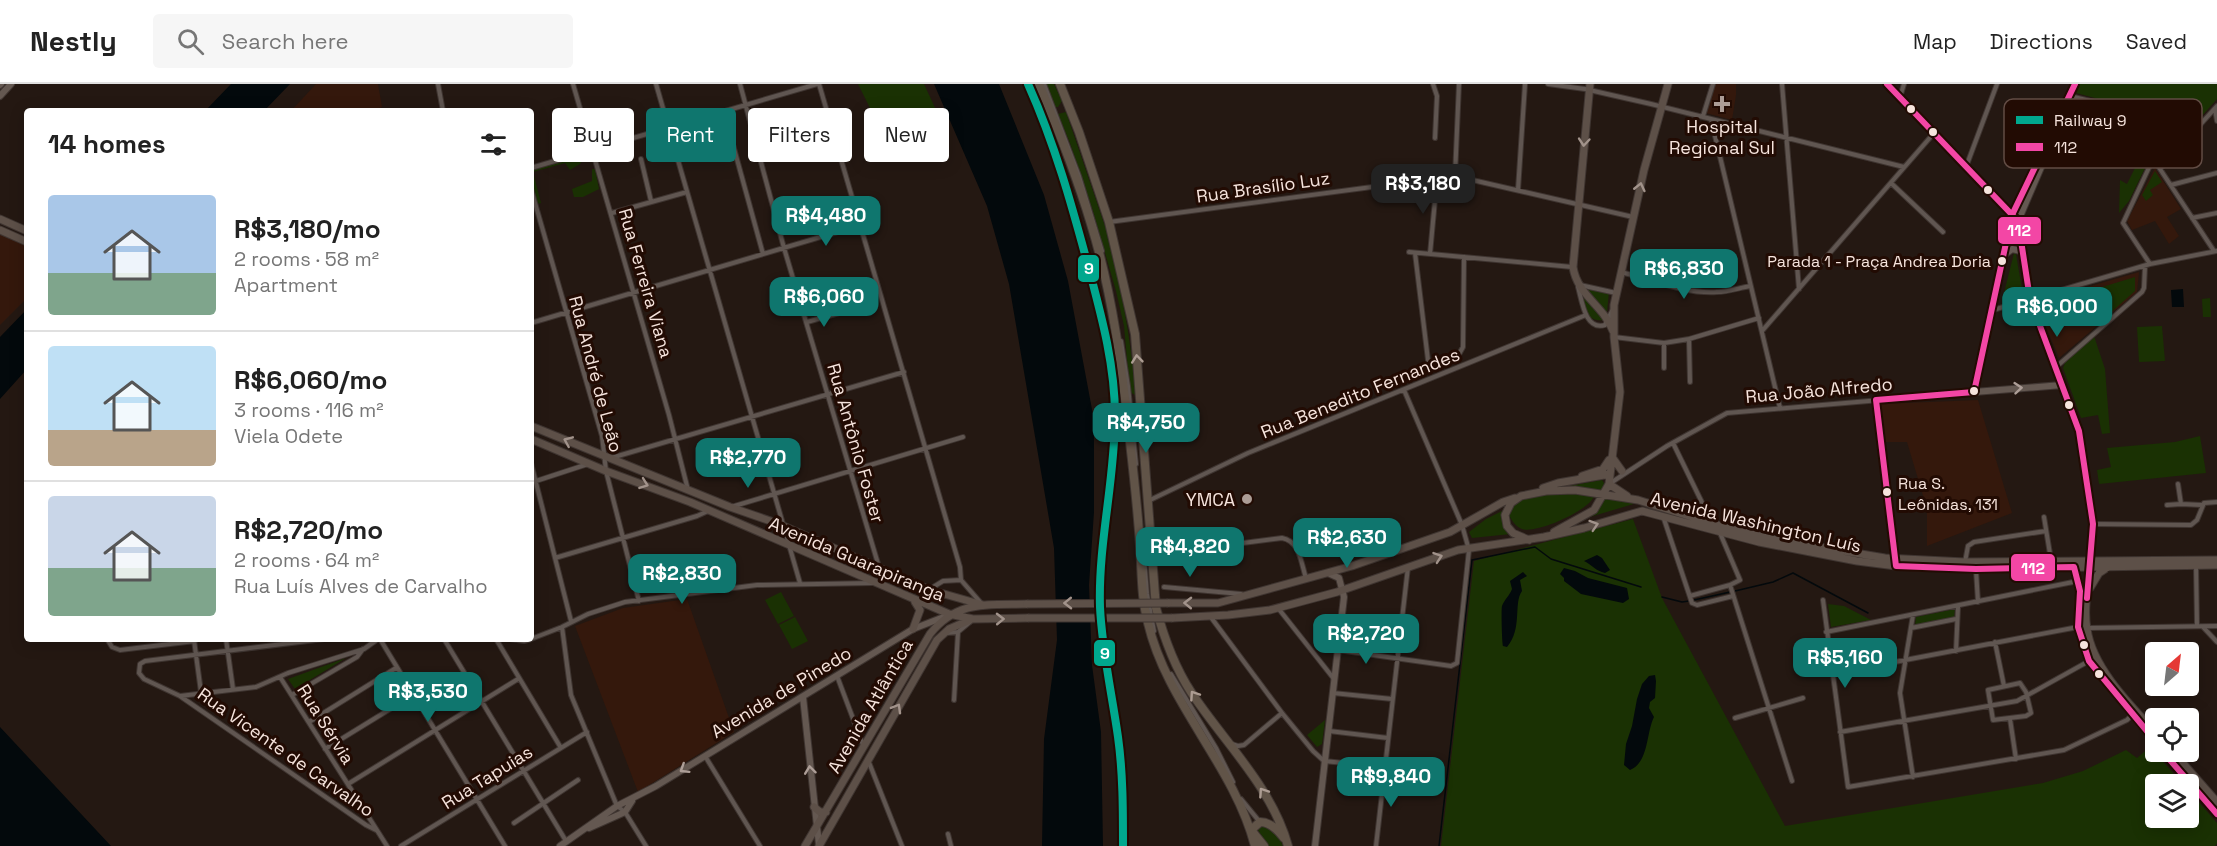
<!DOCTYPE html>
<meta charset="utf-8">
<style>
:root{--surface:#fff;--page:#f6f6f6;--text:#222;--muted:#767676;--line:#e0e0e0;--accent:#0f766e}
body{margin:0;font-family:"Space Grotesk",sans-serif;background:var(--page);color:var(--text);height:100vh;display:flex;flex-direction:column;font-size:22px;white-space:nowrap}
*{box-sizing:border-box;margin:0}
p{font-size:20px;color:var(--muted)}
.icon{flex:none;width:33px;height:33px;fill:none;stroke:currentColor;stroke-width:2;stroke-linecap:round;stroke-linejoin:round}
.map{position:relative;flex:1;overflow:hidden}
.details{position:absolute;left:24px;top:24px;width:510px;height:534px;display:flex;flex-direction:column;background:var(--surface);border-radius:6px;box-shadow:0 3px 15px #0003}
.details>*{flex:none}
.banner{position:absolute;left:552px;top:24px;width:570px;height:54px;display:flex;gap:12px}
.needle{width:39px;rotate:28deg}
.fabs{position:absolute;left:2145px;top:558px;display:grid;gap:12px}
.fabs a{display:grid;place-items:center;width:54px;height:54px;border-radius:6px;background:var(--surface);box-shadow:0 3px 15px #0003;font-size:30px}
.price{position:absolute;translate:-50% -51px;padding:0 14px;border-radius:12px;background:var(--accent);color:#fff;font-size:20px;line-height:39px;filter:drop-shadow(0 2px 3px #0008)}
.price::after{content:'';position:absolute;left:50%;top:36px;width:18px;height:14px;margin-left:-9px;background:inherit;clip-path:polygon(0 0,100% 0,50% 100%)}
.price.selected{background:#222;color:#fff}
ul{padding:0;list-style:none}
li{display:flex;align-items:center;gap:18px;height:150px;padding:0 24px}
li+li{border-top:2px solid var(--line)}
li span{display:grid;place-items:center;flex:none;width:168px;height:120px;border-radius:6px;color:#555}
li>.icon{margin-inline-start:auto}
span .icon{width:72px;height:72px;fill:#fffc;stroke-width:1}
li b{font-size:26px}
h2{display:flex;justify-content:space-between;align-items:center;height:72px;padding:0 24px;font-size:26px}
.tag{padding:0 21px;border-radius:6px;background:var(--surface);box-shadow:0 3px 15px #0003;font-size:21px;line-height:54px}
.tag.selected{background:var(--accent);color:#fff}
header{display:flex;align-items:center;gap:36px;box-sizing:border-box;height:84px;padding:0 30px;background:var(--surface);border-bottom:2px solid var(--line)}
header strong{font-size:28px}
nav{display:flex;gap:33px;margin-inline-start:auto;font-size:21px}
.search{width:420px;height:54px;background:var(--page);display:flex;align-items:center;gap:15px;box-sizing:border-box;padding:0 21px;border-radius:6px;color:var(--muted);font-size:22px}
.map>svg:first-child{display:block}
</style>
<header>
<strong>Nestly</strong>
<div class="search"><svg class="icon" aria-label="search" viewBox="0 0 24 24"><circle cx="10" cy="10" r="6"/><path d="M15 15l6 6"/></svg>Search here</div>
<nav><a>Map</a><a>Directions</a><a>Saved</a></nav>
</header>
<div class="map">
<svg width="2217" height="762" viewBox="0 0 2217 762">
<rect width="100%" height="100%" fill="#241812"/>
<path fill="#34180c" d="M316,0H378L382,23L377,25V27H291Z
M1715,0H1736V11L1732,36L1706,29Z
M2155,84L2181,125L2167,133L2179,152L2169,160L2155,137L2132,146L2127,137Z
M0,150L27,161V214L0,241Z
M2139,188L2137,208L2059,274L2036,218Z
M1978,316L2012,429L1927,462V425L1907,358H1885L1880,320Z
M687,515L734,648L638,708L575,542L623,524Z"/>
<path fill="#1a3103" d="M858,0H924L944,43L892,68Z
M1045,0H1054L1062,17L1058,23H1055Z
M2080,0H2217V15L2159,80L2129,23L2076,9Z
M1066,28L1107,148V152C1124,212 1133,270 1138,333L1135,311L1130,308L1124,242L1116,207L1093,127L1070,59L1058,30Z
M580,71L584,74L580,80L570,86L565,79L533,88L541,119L537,120L531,99V86Z
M2137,80L2145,84L2129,117L2119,129L2120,96L2127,100Z
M592,85H595L599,105L583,113H574L572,105L592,97Z
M2155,87L2162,98L2150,106L2153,111L2146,117L2142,111Z
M2014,169L2016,170L2023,211L2002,217Z
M2135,193V207L2108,231L2099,204Z
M1579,202L1609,208L1607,228L1603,236C1583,239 1583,216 1579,202Z
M2210,214L2211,233H2203L2202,215Z
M2162,242L2165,277L2139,278L2137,243Z
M2094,252L2105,285L2110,349L2102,350L2098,331L2081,334L2063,284L2065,279Z
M2200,352L2206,389L2099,400L2097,386L2111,383L2107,364L2175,358Z
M1602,396L1604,399L1602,407L1569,402Z
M1573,409L1594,412C1590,426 1537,450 1522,445C1516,443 1512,437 1509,431C1513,405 1553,410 1573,409Z
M1605,414L1637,419L1583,435L1597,426Z
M1502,427L1501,434L1511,450L1472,454L1469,448L1486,435Z
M1633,435L1662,514L1785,742L2043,699L2083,687L2126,666L2137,674L2150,663L2183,700H2156V734H2188L2189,707L2217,739V759L2215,762H1441L1474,477Z
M781,508L794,532L778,540L765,516Z
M1828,520L1844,522L1871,536L1831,543Z
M1955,525L1954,534L1915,542L1916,533Z
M795,533L808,557L792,565L779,541Z
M346,574L295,605L288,595Z
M1325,636L1322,660L1317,663L1307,651Z
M1262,741C1273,745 1279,751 1283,762H1268L1258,746Z"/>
<path fill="#03090c" d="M231,0H290L264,27H205Z
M934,0H999L1044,111L1068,197L1094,336V428L1089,501L1092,581L1101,648L1103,762H1042L1044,655L1057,556L1054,464L1009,200L987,122Z
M2183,205L2184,223H2172L2171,206Z
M27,225V285L0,315V253Z
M1597,471L1602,474L1610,486L1605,489C1596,487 1592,481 1584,477Z
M1564,484L1575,487L1588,494L1627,504L1629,515L1623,519L1581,510L1564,497V494L1560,490Z
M1523,488L1527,492L1520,496L1522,507C1513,520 1523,544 1507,563L1503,562C1502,559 1501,526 1502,522C1504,516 1510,511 1512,505L1510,497Z
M1655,591L1656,597L1655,614L1650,618L1649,624L1654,633C1646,649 1649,678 1630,686L1624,681L1626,660L1632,642L1637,615L1642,600L1649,592Z
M0,643L111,762H0Z"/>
<path fill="#241812" d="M1053,515H1092L1093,536L1053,537Z"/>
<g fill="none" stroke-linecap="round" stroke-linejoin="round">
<path stroke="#03090c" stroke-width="1.5" d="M1735,507L1773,498L1793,489L1868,529
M1662,513L1682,518L1689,517
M1694,516L1730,508
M1439,762L1472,476L1535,463L1551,475L1641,503"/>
<defs>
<path id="street" d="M438,0L443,27
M573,0L669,331L688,406
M656,0L800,499
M740,0L784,164L879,483
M819,0L960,483L961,496
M1044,0L1079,92L1102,167
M1433,0L1437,12L1435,54
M1548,0L1585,5L1651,20L1904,83
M1782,0L1799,205
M1887,0L2012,131
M2070,12L2122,25L2130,31L2160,85L2214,167
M1900,13L1904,0
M2215,25L2217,37
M724,28L763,170
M1703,32L1713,0
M1711,35L1780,324
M641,75L651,117
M1966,83L1997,0
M531,84L817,0
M2160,85L2217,22
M1455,92L1459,0
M1891,99L1943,148
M2171,101L2217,89
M531,105L602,352L606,387L639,517
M1518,106L1525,0
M612,129L687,108
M2192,134L2217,129
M1109,138L1455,92L1633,133
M1409,168L1572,183
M1415,169L1428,276L1432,278L1458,272L1463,263L1464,173
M1430,170L1437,94
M2150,180L2123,139L2153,75
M1621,188C1652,196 1685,210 1717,208C1728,208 1739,204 1750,202
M1580,201L1616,209
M1578,203C1582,217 1585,247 1605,241L1612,227
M1993,226L2150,180L2217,167
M807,238L839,229
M531,239L861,141
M1762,247L1934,49
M1614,253L1664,259L1689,255L1759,234
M1689,255L1690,298
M1121,257L1128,302L1136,380
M1664,259V284
M2056,283L2142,208L2144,204L2145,182
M1876,316L1895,476
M1673,359L1712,439
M611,374L904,288
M531,379L571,537
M536,397L588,380
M1609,400L1667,362L1727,329L1974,308
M2178,400L2181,420L2202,421
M1148,417L1248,369L1586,231
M2167,421L2181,420
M731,423L963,353
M1663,432L1692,519L1697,521L1733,512
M2044,433L2051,476
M2093,440L2191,441L2197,436L2204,419L2217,418
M1154,465L1158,470L1282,454C1300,457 1301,479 1306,494
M555,474L697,432L708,427
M1144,474L1147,510L1154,547
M1965,478L1968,462L1974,458L2046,447
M2196,480L2197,542
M1976,486L1978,518
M1730,501L1792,697
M1164,503L1241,510
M930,505L943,497L961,496L981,519
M1690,512L1730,501L1740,496L1720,449
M1823,516L1848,703L2064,666L2127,636L2132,631
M1278,524L1334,595
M1913,531L1900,609L1913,693
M1210,532L1282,629L1313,667L1324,677L1385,683
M562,543L571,611L617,722L625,728L646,762
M2203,543L2217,558
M1911,544L1956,535
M2087,544L2217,542
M1826,548L2078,497
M946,549L958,548L970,538
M107,555L112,563L120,566L195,557
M226,555L233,605
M324,555L145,577L140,580L139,589L144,595L180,612L256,603L288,589L364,565L378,555
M380,555L505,762
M444,555L566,757
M496,555L561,664
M510,555L524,557L531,555
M531,555L562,543L588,530L625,518L757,501L873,499
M194,556L201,608
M1995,558L2004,602
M1338,566L1451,582L1457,579L1469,466L1462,441L1404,306
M1956,567L1958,523
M1171,590L1216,664L1233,698
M1832,590L2078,543
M837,592L863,661
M280,593L387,762
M2020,599L2026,608L2031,629L2026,632L1993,636L1988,606Z
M1333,609L1392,615
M292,611L357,573L363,565
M180,612L366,741L376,746
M954,616L958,548
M1735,634L1803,614
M2010,635L2016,675
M309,638L396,584
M1329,647L1388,654
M1840,648L2017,617L2089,577
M1232,660L1238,662L1244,661L1282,629
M325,665L413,611
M705,672L760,762
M868,676L902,762
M348,700L518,595
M1241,715L1259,737
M514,739L578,696
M948,750L951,762
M401,762L587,648
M1376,762L1408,483"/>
<path id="secondary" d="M0,1L1,0
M0,12L11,0
M2047,62L2045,74L2018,137L2030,215L2079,347L2093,440L2090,477
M2004,171L2012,165L2021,167
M2062,301L1974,308L2012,131L2075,0
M803,613L819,761
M589,744L625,728L632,717
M560,762L617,722L656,702L913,545L949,531
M1315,762L1344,513L1339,494L1328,489"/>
<path id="primary" d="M1590,0L1573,183C1577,211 1604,222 1613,247
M0,135L27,147
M0,146L27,158
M531,342L730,423L779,440L930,506L983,521
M531,355L606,387L690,418L949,530L973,535L1028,534
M1612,373L1622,387
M1582,392L1603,385L1609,376
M1609,400L1627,412
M1543,404L1558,399L1610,390
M1554,448L1594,426L1609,400L1620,308L1614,253V221L1644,86L1668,0
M1529,456L1513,449L1507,442L1505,431L1511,419L1521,412L1546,407L1575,406L1638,416L1727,444L1771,455L1885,474L1965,478L2217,476
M2090,479C2089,501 2083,523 2087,545C2092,583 2130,621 2156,649
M2074,483L2080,507L2078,543L2089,577L2156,659
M2090,504L2099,489L2108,483
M1168,519H1218L1352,482L1450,448L1503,418L1515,414
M1172,534L1228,531L1270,526L1337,508L1458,466L1544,453L1584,444L1642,427L1759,458L1857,477L1896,482L1976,485L2217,481
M913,545L920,526L915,518
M2163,668L2217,730
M2173,668L2217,718
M814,723L820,728H826
M805,762L930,550C957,516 987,521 1027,520
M819,762L937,556L949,545L970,536"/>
<path id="highway" d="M1039,0C1058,45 1077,93 1091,140C1113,211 1122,285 1130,358C1134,393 1138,428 1140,462C1142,488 1141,513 1148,539C1167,620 1234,681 1255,762
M1060,0L1079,48L1109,138L1135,250L1156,524C1164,554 1174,582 1191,608C1224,658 1272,703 1288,762
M1251,746L1260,738C1270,738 1278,746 1284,754
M1252,747L1264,762"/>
</defs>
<use href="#street" stroke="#3f3531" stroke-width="6"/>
<use href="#secondary" stroke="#3f3531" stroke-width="8"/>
<use href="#primary" stroke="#3f3531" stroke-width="9"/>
<use href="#highway" stroke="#3f3531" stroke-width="10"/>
<use href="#street" stroke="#605651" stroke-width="4"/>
<use href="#secondary" stroke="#645851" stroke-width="6"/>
<use href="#primary" stroke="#5d5048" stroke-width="7"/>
<use href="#highway" stroke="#615448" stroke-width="8"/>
<defs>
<path id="primary-bridge" d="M1027,520L1168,519
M1028,534H1172"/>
</defs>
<use href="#primary-bridge" stroke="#3f3531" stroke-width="9" stroke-linecap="butt"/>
<use href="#primary-bridge" stroke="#5d5048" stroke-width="7"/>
<defs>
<path id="bus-1" d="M1887,0L2018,137L2030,215L2079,347L2093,440L2087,514
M2075,0L2012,131L1974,308L1876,316L1896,482L1976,485L2074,483L2080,507L2078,543L2089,577L2156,658
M2163,668L2217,730"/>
</defs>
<use href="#bus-1" stroke="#220b03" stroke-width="10"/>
<use href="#bus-1" stroke="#f346a5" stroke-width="6"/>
<defs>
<path id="rail-1" d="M1028,0C1055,60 1072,122 1089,185C1102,234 1115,282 1115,332C1115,396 1098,459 1100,523C1102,567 1112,610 1118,653C1123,689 1123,726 1123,762"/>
</defs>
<use href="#rail-1" stroke="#220b03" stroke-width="12"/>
<use href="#rail-1" stroke="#00a88e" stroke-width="8"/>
</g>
<defs><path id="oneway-chevron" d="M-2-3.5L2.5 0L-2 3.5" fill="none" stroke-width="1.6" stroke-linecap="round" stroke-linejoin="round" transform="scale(1.5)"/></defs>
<g stroke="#a2938b">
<use href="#oneway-chevron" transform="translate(1584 58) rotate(95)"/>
<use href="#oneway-chevron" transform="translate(1640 103) rotate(-77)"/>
<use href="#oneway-chevron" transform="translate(568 357) rotate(-157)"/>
<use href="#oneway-chevron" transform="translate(644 400) rotate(20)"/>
<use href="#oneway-chevron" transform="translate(1594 441) rotate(-18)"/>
<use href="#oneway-chevron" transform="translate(1438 473) rotate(-19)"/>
<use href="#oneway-chevron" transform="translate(1068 519) rotate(179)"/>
<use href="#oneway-chevron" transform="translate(1188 519) rotate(-179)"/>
<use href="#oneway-chevron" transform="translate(1000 535) rotate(-1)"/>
<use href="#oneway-chevron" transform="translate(897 624) rotate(-60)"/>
</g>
<g stroke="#ac9c92">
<use href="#oneway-chevron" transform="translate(1137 275) rotate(-96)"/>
<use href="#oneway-chevron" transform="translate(1194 611) rotate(-124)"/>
<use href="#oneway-chevron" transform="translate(1263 708) rotate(-124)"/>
</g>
<g stroke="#ad9e97">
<use href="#oneway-chevron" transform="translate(2018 304) rotate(-5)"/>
<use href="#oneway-chevron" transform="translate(684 685) rotate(148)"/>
<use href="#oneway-chevron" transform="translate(810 686) rotate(-97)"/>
</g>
<g fill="#ac9d96" stroke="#220b03" stroke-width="2">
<path d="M1719 11h6v6h6v6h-6v6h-6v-6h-6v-6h6z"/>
<circle cx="1247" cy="415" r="6"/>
</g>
<g fill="#f6e4dd" stroke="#220b03" stroke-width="2">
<circle cx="1911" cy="25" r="5"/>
<circle cx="1933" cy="48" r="5"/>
<circle cx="1988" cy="106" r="5"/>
<circle cx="2002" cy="177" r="5"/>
<circle cx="1974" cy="307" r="5"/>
<circle cx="2069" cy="321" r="5"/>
<circle cx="1887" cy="408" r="5"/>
<circle cx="2084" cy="561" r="5"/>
<circle cx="2099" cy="590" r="5"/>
</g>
<g text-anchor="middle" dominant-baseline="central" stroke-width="6" stroke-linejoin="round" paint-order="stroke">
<g font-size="16" fill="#f6e4dd" stroke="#220b03" text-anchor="end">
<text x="1991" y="177">Parada 1 - Praça Andrea Doria</text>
<text x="1898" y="399" text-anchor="start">Rua S.<tspan x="1898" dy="21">Leônidas, 131</tspan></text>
</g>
<g font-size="18" fill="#f6e4dd" stroke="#220b03">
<text x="1722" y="42">Hospital<tspan x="1722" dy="21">Regional Sul</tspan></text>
<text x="1235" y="415" text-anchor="end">YMCA</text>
</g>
<g font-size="18" fill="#f6e4dd" stroke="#220b03">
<text transform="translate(1263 103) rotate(-8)">Rua Brasílio Luz</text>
<text transform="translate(646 199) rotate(74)">Rua Ferreira Viana</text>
<text transform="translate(596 290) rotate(75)">Rua André de Leão</text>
<text transform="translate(1819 306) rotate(-5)">Rua João Alfredo</text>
<text transform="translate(1360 309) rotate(-22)">Rua Benedito Fernandes</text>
<text transform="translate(856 359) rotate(74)">Rua Antônio Foster</text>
<text transform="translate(1756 438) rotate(13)">Avenida Washington Luís</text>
<text transform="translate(857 475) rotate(23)">Avenida Guarapiranga</text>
<text transform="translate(781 608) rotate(-31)">Avenida de Pinedo</text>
<text transform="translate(870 622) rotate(-60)">Avenida Atlântica</text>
<text transform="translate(326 640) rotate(58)">Rua Sérvia</text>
<text transform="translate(286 668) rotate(35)">Rua Vicente de Carvalho</text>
<text transform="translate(487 693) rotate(-32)">Rua Tapuias</text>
</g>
</g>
<rect x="2004" y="15" width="198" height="69" rx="9" fill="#220b03" stroke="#624c44" stroke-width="1.5"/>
<rect x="2016" y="32" width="27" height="8" fill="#00a88e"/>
<rect x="2016" y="59" width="27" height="8" fill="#f346a5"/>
<g font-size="16" fill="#f6e4dd">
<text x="2054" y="42">Railway 9</text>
<text x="2054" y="69">112</text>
</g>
<g stroke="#220b03" stroke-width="2">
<rect x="1997" y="132" width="45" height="29" rx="6" fill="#f346a5"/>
<rect x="1077" y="170" width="23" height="29" rx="6" fill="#00a88e"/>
<rect x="2010" y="469" width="46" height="29" rx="6" fill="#f346a5"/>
<rect x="1093" y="555" width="23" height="28" rx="6" fill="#00a88e"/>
</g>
<g font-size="16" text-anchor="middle" font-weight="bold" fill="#fff">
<text x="2019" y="152">112</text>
<text x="1089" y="190">9</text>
<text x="2033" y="490">112</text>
<text x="1105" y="575">9</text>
</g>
</svg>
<div class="fabs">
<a><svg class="needle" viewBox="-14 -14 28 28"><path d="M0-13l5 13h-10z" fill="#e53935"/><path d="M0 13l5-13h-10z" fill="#767676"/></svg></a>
<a><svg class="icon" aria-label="locate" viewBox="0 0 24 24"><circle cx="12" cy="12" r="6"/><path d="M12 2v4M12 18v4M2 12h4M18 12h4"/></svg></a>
<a><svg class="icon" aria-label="layers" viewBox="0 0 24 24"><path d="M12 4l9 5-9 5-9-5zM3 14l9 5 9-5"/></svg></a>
</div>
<b class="price selected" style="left:1423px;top:131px">R$3,180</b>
<b class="price" style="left:826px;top:163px">R$4,480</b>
<b class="price" style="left:1684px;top:216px">R$6,830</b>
<b class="price" style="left:824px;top:244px">R$6,060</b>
<b class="price" style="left:2057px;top:254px">R$6,000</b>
<b class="price" style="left:1146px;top:370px">R$4,750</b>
<b class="price" style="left:748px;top:405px">R$2,770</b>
<b class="price" style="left:1347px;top:485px">R$2,630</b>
<b class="price" style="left:1190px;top:494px">R$4,820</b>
<b class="price" style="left:682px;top:521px">R$2,830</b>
<b class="price" style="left:1366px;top:581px">R$2,720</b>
<b class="price" style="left:1845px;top:605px">R$5,160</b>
<b class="price" style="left:428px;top:639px">R$3,530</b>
<b class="price" style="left:1391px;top:724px">R$9,840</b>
<div class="banner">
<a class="tag">Buy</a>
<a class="tag selected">Rent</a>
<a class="tag">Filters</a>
<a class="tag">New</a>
</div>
<section class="details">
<h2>14 homes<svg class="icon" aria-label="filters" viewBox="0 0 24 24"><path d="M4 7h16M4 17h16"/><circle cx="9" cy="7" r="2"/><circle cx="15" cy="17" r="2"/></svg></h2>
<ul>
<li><span style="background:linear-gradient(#a9c7e8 65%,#7fa58c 0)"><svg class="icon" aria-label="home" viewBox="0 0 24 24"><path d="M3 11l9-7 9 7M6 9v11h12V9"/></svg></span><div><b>R$3,180/mo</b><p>2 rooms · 58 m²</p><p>Apartment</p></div></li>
<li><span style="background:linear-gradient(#bfe0f5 70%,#b9a48a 0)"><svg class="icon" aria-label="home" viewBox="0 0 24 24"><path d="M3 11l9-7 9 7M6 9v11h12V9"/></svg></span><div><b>R$6,060/mo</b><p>3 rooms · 116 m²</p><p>Viela Odete</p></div></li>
<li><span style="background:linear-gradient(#c9d6e8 60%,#7fa58c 0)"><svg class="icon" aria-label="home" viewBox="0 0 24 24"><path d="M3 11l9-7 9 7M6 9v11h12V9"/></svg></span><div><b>R$2,720/mo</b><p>2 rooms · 64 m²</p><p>Rua Luís Alves de Carvalho</p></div></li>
</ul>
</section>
</div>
